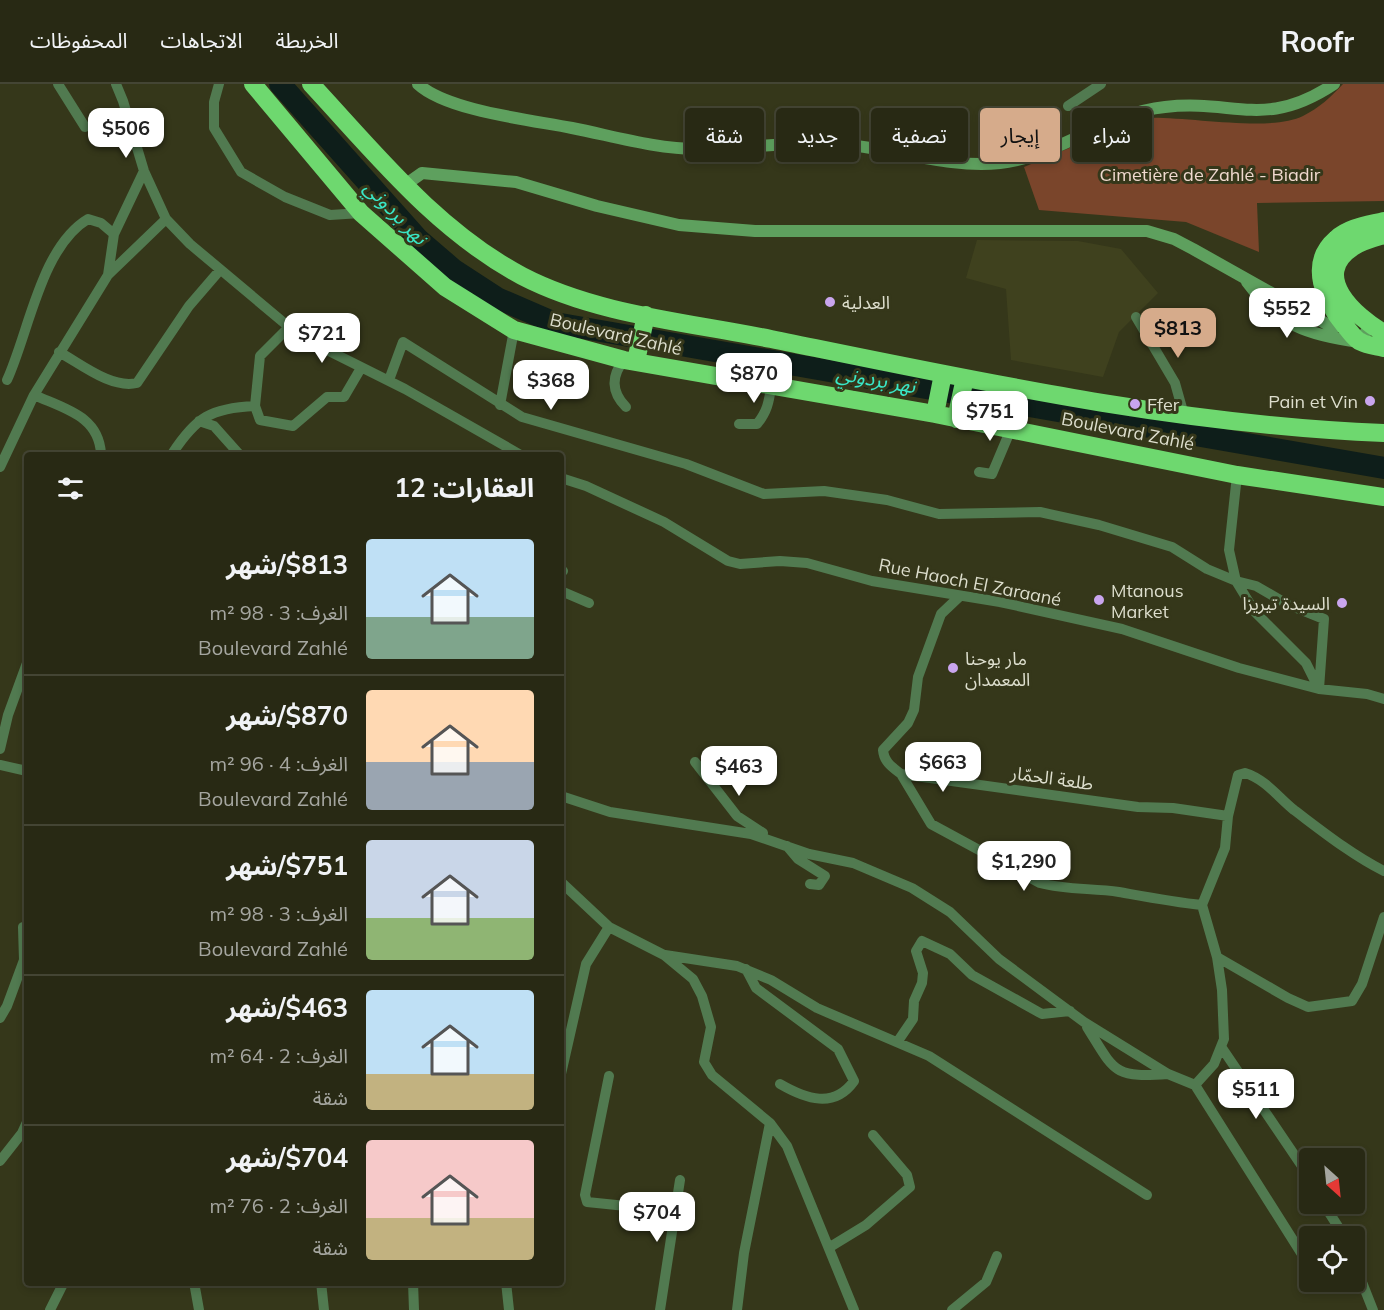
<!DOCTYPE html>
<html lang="ar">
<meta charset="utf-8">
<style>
:root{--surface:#282914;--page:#30311d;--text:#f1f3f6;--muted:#a5a6a0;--line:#444534;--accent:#d6ab8b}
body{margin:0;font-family:Mulish,"Noto Sans Arabic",sans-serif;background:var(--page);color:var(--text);direction:rtl;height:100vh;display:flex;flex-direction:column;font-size:22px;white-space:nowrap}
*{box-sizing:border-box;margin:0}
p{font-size:20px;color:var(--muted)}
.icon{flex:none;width:33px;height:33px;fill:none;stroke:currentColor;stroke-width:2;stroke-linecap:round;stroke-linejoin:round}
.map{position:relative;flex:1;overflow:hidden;direction:ltr}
.drawer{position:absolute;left:24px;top:368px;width:540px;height:834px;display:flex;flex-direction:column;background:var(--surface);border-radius:6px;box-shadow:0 3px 9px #0003,0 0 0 2px var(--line);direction:rtl}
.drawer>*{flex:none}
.top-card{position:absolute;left:582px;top:24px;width:570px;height:54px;direction:rtl;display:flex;gap:12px}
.needle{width:39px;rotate:153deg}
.controls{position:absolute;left:1299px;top:1064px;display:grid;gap:12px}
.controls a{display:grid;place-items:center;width:66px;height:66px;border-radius:6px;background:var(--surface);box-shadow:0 3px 9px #0003,0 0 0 2px var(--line);font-size:30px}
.price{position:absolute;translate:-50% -51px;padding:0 14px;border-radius:12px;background:#fff;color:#222;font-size:20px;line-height:39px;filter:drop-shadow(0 2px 3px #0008)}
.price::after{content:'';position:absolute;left:50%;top:36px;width:18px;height:14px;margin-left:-9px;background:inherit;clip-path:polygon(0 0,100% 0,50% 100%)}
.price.on{background:var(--accent);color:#111}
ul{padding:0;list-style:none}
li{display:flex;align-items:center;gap:18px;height:150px;padding:0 30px}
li+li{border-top:2px solid var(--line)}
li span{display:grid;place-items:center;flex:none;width:168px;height:120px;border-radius:6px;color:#555}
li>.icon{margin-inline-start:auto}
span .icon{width:72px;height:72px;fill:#fffc;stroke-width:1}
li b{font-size:26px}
h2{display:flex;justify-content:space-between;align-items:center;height:72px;padding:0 30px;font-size:26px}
.chip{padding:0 21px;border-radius:6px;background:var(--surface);box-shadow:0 3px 9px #0003,0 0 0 2px var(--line);font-size:21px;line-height:54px}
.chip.on{background:var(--accent);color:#111}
header{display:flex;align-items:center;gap:36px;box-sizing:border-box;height:84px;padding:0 30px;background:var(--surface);border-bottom:2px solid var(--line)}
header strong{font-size:28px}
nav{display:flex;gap:33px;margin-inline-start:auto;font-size:21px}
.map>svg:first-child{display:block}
</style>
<header>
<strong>Roofr</strong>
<nav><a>الخريطة</a><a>الاتجاهات</a><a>المحفوظات</a></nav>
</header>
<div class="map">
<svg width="1384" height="1226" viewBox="0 0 1384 1226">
<rect width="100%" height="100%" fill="#35371a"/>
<path fill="#3f411e" d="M977,156L1078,157L1121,165L1158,209L1119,248L1103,293L1011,276L1006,205L966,194Z"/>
<path fill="#7a452b" d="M1343,0H1384V117L1257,119L1259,168L1186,138L1039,126L1024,83L1141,34C1184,31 1269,49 1303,32C1319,24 1331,13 1343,0Z"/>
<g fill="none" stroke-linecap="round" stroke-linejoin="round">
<path stroke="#0e1e1a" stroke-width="22" d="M280,0L418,155L454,186L497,214L555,239L1384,384"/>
<path stroke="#517a50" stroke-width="10" d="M58,0L85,43
M116,0L123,17L144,87L166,135L190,160L289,243L315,260L405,305L519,370
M219,0L214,18V44L241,88L285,113L330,131L361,129
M1068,22L1101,0
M108,191L114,150L144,87
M1136,233L1175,299L1184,331
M59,268C81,280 111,305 137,299L189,222L220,186
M624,276C611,292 611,308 626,323
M7,296C29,248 41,163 88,135L101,139L114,150
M389,296L403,258L522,333L686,380L764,410L824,407L887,416L939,430L1040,428L1099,441L1172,463L1207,485L1236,497L1256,502L1287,520L1324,535L1319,605
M34,311C65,325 99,332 101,370
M500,321L514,246
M255,322L260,336L293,342L327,313H344L361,284
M199,337L214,342L239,370
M739,340H757C767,328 769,318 771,303
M172,370C196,333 211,324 255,322L260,272L289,243
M0,383L34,311L108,191L166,135
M979,388L992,390L1011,345
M1237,391L1229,466L1236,497L1255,528L1306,579L1319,605
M561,394L586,402L664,438L728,477L740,480L780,477L807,479L872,497L1000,518L1122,545L1239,584L1319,605L1367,610L1384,615
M561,486L563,487
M561,507L589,519
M960,512L941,530L918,593L914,626L908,639L883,666C884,678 892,683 901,690L1138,723L1173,724L1228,732
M0,665L8,631L27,579
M695,678L737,732L763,749
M0,681L27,687
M901,690L931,740L1040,799C1066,806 1092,804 1119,808C1147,813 1173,818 1202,821
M561,712L610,728L751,750L809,770L853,779L912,804L950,828L999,875L1084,938L1168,990L1195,1001L1310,1183
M787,762L798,775L825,792L819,801L810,800
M561,798L609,843L664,871L693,895L702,912L711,943L704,978L712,991L770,1039L787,1062L854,1226
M665,871L737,882L771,896L817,924L929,972L1147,1111
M1217,873L1288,914L1308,923L1352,917L1362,900L1384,833
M746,885L756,904L838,965L854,997C834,1025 806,1015 780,1000
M0,934L7,922L24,876L23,843
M1087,943C1115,988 1113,994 1168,990
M898,957L913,935L914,917L922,899L923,889L916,867L922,857L950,870L972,891L1042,930L1070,927
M1222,964L1310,1094
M561,990L586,880L609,843
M609,992L585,1111L587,1118L675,1127
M1195,1001L1214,980L1224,955L1222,906L1217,873L1202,821L1225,764L1228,732L1238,691L1245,689C1265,695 1278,713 1294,726C1322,747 1352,771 1384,787
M0,1077L22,1049L27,1038
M1323,1119L1344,1152
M830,1163L866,1141L910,1103L907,1091L873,1051
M1354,1178L1373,1226
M194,1198L199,1226
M321,1198L324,1226
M413,1198L414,1226
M506,1198L509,1226
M50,1226L64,1198
M660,1226L680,1096
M737,1226L744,1169L770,1039
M952,1226L986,1198L997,1172"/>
<path stroke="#5ea05e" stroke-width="12" d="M418,0C447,27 532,36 572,44C613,52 656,65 698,65C744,65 789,57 835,60C889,62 945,85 1000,79C1058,73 1106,29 1165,23C1235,15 1265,46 1334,0
M405,101L422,89L516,98L597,122L679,141L755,147H1147L1174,155L1193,165L1332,243L1349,240
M1247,198C1280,242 1307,251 1360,258L1370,241"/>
<path stroke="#6ed86f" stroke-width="18" d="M253,0L361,129L445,203L514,246L624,276L935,330L1237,391L1384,413
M311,0C376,70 436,146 522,192C597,231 688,238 771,255C973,296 1177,341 1384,349
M1384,137C1368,141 1349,143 1336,155C1307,180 1325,218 1345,242C1350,247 1355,256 1361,258C1368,262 1377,262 1384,264
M1384,151C1374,154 1362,157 1353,163C1309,192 1356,233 1384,249
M1305,228L1313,227L1326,214
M636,277L646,231
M935,330L943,290
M956,335L965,294"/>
</g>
<g fill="#c9a5ee" stroke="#35371a" stroke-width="2">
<circle cx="830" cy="218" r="6"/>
<circle cx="1370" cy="317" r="6"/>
<circle cx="1135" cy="320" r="6"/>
<circle cx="1099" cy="516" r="6"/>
<circle cx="1342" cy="519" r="6"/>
<circle cx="953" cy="584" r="6"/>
</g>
<g text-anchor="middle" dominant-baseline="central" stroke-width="6" stroke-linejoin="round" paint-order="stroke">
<g font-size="18" fill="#f0d9cf" stroke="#35371a">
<text x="1210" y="90">Cimetière de Zahlé - Biadir</text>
</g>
<g font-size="18" fill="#dddecd" stroke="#35371a" text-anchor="start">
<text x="842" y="218">العدلية</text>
<text x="1358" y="317" text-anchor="end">Pain et Vin</text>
<text x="1147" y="320">Ffer</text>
<text x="1111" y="506">Mtanous<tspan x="1111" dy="21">Market</tspan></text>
<text x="1330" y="519" text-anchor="end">السيدة تيريزا</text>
<text x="965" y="574">مار يوحنا<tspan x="965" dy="21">المعمدان</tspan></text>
</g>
<g font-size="18" fill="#dddecd" stroke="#35371a">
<text transform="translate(616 250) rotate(13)">Boulevard Zahlé</text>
<text transform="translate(1128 347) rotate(11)">Boulevard Zahlé</text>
<text transform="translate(970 498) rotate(11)">Rue Haoch El Zaraané</text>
<text transform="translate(1052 694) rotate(8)">طلعة الحمّار</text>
</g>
<g font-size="20" font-style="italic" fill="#39e7c7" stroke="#35371a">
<text transform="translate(396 128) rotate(46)">نهر بردوني</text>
<text transform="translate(876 295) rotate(10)">نهر بردوني</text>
</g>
</g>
</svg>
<div class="controls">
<a><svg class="needle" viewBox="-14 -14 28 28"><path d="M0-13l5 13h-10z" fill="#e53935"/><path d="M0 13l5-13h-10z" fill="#a5a6a0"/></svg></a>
<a><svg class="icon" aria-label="locate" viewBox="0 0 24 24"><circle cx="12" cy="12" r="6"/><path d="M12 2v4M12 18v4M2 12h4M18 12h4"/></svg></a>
</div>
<b class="price" style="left:126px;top:75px">$506</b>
<b class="price" style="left:1287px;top:255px">$552</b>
<b class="price on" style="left:1178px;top:275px">$813</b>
<b class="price" style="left:322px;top:280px">$721</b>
<b class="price" style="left:754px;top:320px">$870</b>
<b class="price" style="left:551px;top:327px">$368</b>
<b class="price" style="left:990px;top:358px">$751</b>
<b class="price" style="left:943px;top:709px">$663</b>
<b class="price" style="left:739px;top:713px">$463</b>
<b class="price" style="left:1024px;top:808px">$1,290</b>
<b class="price" style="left:1256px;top:1036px">$511</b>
<b class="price" style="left:657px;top:1159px">$704</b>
<div class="top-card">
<a class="chip">شراء</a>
<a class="chip on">إيجار</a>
<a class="chip">تصفية</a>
<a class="chip">جديد</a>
<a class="chip">شقة</a>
</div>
<section class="drawer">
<h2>العقارات: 12<svg class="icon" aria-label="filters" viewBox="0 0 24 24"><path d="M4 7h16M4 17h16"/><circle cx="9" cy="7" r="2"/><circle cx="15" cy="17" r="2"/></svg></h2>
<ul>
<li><span style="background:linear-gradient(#bfe0f5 65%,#7fa58c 0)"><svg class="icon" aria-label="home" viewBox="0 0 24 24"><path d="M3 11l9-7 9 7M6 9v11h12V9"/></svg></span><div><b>$813/شهر</b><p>الغرف: 3 · 98 m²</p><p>Boulevard Zahlé</p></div></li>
<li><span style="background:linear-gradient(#ffd9b3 60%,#9aa5b1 0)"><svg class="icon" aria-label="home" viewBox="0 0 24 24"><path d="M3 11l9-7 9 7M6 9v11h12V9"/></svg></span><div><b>$870/شهر</b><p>الغرف: 4 · 96 m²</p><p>Boulevard Zahlé</p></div></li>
<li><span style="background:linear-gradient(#c9d6e8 65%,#8fb573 0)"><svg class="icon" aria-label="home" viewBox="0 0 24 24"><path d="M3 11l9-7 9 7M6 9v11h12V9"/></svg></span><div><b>$751/شهر</b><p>الغرف: 3 · 98 m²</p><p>Boulevard Zahlé</p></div></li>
<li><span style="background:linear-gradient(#bfe0f5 70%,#c2b280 0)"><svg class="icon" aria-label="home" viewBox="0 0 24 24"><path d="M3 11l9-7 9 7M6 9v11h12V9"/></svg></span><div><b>$463/شهر</b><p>الغرف: 2 · 64 m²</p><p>شقة</p></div></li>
<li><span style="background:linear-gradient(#f6c9c9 65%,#c2b280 0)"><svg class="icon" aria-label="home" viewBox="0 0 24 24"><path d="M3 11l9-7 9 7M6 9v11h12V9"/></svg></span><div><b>$704/شهر</b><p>الغرف: 2 · 76 m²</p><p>شقة</p></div></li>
</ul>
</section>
</div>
